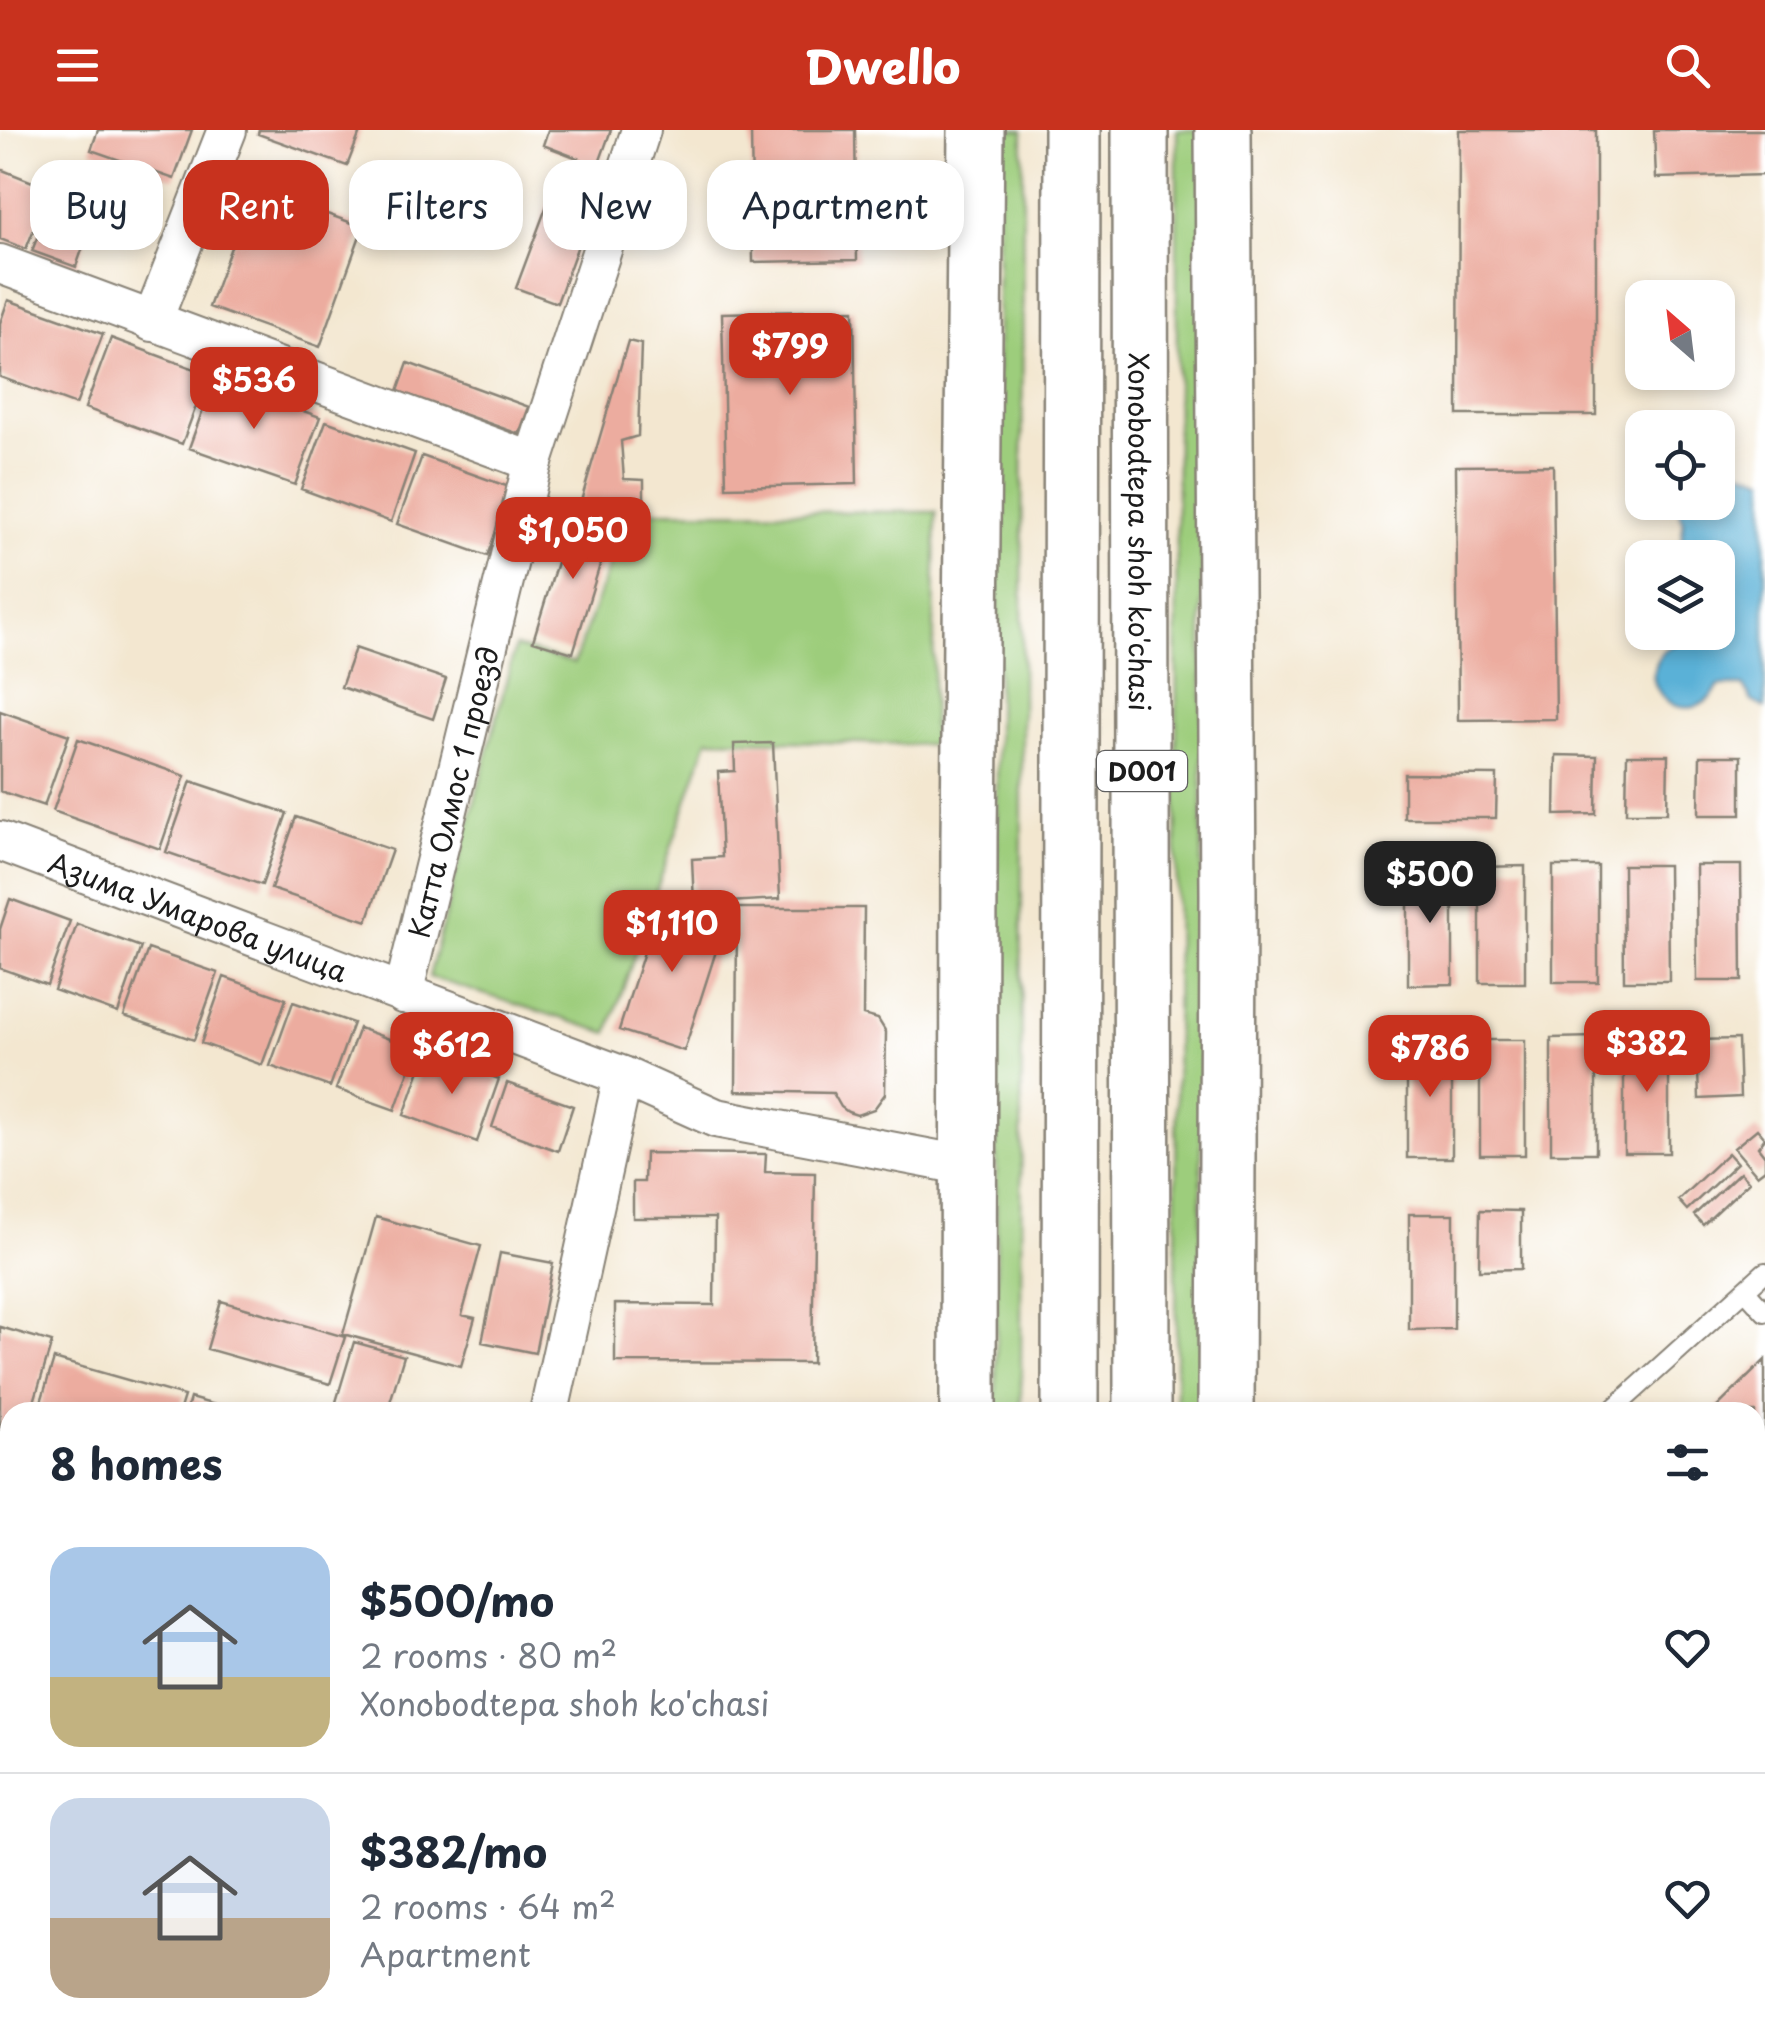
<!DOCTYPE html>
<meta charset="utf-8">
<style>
:root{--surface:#fff;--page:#f2f2f3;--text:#1f2937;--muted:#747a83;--line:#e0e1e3;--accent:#c8321e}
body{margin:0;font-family:"Playpen Sans",sans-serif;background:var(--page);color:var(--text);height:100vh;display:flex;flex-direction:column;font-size:38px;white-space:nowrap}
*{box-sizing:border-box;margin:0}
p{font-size:32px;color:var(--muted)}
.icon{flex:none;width:55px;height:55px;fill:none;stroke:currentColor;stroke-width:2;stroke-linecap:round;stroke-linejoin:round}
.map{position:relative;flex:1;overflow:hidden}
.details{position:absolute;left:0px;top:1272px;width:1765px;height:642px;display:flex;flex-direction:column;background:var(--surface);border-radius:30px 30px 0 0;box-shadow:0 5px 15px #0003}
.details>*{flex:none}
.hud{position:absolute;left:30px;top:30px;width:1000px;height:90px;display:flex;gap:20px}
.needle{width:65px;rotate:332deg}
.fabs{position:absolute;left:1625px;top:150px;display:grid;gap:20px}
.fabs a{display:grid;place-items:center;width:110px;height:110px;border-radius:20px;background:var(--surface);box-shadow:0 5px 15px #0003;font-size:50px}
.price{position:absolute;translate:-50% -85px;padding:0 22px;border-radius:20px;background:var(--accent);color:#fff;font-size:32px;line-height:65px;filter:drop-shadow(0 2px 5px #0008)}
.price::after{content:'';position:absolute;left:50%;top:60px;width:30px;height:22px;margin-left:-15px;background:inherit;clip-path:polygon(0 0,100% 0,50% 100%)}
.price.on{background:#222;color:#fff}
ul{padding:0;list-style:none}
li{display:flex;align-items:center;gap:30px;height:250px;padding:0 50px}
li+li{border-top:2px solid var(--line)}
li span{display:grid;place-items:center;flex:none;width:280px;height:200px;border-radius:30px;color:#555}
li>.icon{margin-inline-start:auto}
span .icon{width:120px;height:120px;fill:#fffc;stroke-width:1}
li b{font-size:42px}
h2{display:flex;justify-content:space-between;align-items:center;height:120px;padding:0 50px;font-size:42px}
.pill{padding:0 35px;border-radius:30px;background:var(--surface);box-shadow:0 5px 15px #0003;font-size:35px;line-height:90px}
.pill.on{background:var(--accent);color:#fff}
header{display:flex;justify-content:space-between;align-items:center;height:130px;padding:0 50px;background:var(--accent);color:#fff;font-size:45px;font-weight:800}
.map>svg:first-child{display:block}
</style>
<header><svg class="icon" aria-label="menu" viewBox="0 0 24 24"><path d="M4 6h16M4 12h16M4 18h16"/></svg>Dwello<svg class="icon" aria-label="search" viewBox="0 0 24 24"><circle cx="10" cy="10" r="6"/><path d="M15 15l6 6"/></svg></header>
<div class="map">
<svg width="1765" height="1913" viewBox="0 0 1765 1913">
<rect width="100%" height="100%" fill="#fff"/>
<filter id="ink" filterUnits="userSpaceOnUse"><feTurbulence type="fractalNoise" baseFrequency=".01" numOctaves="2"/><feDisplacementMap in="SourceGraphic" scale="20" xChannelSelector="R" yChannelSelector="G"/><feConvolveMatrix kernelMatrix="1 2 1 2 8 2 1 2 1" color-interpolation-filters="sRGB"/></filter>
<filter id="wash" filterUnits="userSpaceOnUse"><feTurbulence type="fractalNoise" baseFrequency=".0048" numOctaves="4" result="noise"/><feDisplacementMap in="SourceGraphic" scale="40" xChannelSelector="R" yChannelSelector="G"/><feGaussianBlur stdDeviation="2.25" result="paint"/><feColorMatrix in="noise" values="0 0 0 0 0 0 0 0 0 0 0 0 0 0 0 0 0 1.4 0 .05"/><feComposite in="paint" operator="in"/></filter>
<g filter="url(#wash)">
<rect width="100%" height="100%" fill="#f3e7d0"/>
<path fill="#9dcd7c" stroke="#5c744c" stroke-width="2.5" d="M998,0H1023L1021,1282H996Z
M1177,0H1200L1203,47L1201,1282H1176Z
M629,381L936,382L932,615L708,609L608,903L429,847L515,517L574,533Z
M558,1905H938V1913H558Z"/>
<path fill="#5ab1d7" stroke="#3b667a" stroke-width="2.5" d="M1718,332L1765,348V578L1752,571L1743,556H1719C1683,616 1615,536 1682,511L1677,503L1718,502V428L1680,427L1683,391L1677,373L1718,372Z"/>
<g id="blocks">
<path fill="#ecac9f" d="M98,0H192L174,49L91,20Z
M259,0H361L347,36L258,4Z
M548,0H611L598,36L543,15Z
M751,0H855L857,130L753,132Z
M1459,0H1596V285H1458Z
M1654,0H1765V45L1656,48Z
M0,39L50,59L26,119L0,109Z
M57,55L100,69L76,137L32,121Z
M253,57L363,97L320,217L209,177Z
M553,59L593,74L557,173L516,158Z
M8,170L103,204L76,275L0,247V193Z
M854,180L857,354L726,357L722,183Z
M111,208L208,244L182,314L85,278Z
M628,211L641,214L638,306L621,311L624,349L644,350V375L593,374L581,371Z
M408,233L529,277L519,304L398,261Z
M214,249L320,287L295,355L189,318Z
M326,291L415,323L391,392L301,359Z
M422,326L512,358L487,426L397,394Z
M1553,335L1556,589L1458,590L1456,336Z
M573,380L613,392L573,523L533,511Z
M355,518L446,549L433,589L341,557Z
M0,581L69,605L44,676L0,661Z
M78,609L185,646L160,719L53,681Z
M773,613L780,769L694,774L692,729L722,727L718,642L735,641L734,614Z
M1556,625L1597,626L1596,684L1555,685Z
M1627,625H1668L1667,683H1626Z
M1700,626H1741V685H1699Z
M1404,644L1497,645L1496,688H1404Z
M191,651L287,683L262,755L166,722Z
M296,687L392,720L367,791L271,759Z
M1623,735H1668L1669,851H1624Z
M1696,735H1741L1742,851H1697Z
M1525,736V853H1480V737Z
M1553,736H1598V852H1553Z
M1408,738H1453V854L1408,855Z
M10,769L70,791L47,855L0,838V799Z
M661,769L726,790L684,921L619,900Z
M737,778H864L863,885L878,889L886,902L885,964L874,979L857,985L848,982L841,977L833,963L736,961Z
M77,794L141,817L118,883L54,860Z
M148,819L218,843L194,910L124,886Z
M224,847L286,869L262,935L201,913Z
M293,872L353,893L330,957L270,936Z
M359,898L417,919L395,980L336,959Z
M1596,907V1023H1551V908Z
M1669,907V1023H1624V908Z
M1738,909L1740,967L1699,969L1697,910Z
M1480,910H1525V1025H1480Z
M1407,912H1452V1028H1407Z
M426,923L499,949L477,1012L404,985Z
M507,953L573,976L558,1021L492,997Z
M1757,999L1765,1008L1758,1017L1765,1026V1039L1757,1045L1734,1018Z
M645,1023L766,1024L765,1042L815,1043L812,1233L615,1232V1174L714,1175L715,1088H633V1052H644Z
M1728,1023L1737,1033L1687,1080L1678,1070Z
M1740,1042L1749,1052L1703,1095L1694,1085Z
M1480,1080L1521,1081V1139L1479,1140Z
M1409,1084H1454V1199L1409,1200Z
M376,1087L481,1116L462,1185L475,1188L461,1236L343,1204Z
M500,1123L553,1133L535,1223L482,1212Z
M221,1171L345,1207L330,1254L207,1219Z
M0,1197L52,1212L31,1282H10V1300L0,1297Z
M354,1212L404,1226L387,1282H333Z
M54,1229L184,1266L179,1282H38Z
M1765,1230V1382L1755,1392V1282H1712Z
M190,1268L237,1281V1282H186Z
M9,1356L10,1443L1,1472L0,1387Z
M0,1556L10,1559V1603L0,1600Z
M0,1736L10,1739V1786L1,1816Z
M0,1892L10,1896V1905H39L61,1913H0Z
M492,1905H543V1913H492Z"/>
</g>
</g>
<g filter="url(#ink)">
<use href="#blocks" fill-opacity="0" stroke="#888276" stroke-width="2.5"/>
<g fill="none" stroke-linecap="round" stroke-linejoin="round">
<defs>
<path id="service" d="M1746,1161L1765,1182
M1610,1282L1765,1142
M1755,1430L1765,1420"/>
<g id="minor">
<path d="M0,134L533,332"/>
<path d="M152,192L227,0"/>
<path id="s1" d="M0,711L623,946L716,988L968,1036"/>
<path id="s2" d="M403,864L533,332L641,0"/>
<path d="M549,1282L623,946"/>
<path d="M0,1321L10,1324"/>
<path d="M0,1858L10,1861"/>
<path d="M153,1905L179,1913"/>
<path d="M451,1913L452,1905"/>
</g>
<g id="trunk">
<path id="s3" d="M1140,0L1142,1282"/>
<path d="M1223,0L1228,765L1226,1282"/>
<path d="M968,1282L969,707L976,0"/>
<path d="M1070,1282L1072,0"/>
<path d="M970,1905V1913"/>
<path d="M1068,1913V1905"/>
<path d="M1141,1913V1905"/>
<path d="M1221,1913V1905"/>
</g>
</defs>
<use href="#service" stroke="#888276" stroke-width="22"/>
<use href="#minor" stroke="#888276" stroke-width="42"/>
<use href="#trunk" stroke="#888276" stroke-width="60"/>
<use href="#service" stroke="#fff" stroke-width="18"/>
<use href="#minor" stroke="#fff" stroke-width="38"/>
<use href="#trunk" stroke="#fff" stroke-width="55"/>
</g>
</g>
<g text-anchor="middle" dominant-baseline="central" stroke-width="8" stroke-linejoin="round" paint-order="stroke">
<rect fill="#fff" stroke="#606060" stroke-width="2.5" x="1097" y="621" width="90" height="40" rx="8"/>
<g font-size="25" font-weight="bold" fill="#1c1c1c">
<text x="1142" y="641">D001</text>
</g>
<g font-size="28" fill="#1c1c1c" stroke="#fff">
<text stroke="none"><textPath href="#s3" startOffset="402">Xonobodtepa shoh ko'chasi</textPath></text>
<text stroke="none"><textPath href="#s2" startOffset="208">Катта Олмос 1 проезд</textPath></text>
<text stroke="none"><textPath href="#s1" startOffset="212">Азима Умарова улица</textPath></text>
</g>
</g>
</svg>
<div class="fabs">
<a><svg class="needle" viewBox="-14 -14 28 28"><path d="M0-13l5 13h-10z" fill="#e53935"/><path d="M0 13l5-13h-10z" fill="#747a83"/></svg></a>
<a><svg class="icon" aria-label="locate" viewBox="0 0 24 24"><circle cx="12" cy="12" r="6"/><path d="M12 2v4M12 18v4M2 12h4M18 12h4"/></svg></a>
<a><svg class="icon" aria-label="layers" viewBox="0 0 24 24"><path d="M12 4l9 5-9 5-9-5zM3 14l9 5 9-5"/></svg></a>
</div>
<b class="price" style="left:790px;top:268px">$799</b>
<b class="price" style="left:254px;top:302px">$536</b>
<b class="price" style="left:573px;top:452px">$1,050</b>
<b class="price on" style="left:1430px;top:796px">$500</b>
<b class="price" style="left:672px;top:845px">$1,110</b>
<b class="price" style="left:1647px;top:965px">$382</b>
<b class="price" style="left:452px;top:967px">$612</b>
<b class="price" style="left:1430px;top:970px">$786</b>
<div class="hud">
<a class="pill">Buy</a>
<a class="pill on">Rent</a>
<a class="pill">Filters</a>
<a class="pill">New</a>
<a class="pill">Apartment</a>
</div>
<section class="details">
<h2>8 homes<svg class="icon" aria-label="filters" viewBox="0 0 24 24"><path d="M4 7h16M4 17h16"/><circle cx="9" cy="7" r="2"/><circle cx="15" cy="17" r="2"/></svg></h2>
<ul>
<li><span style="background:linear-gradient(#a9c7e8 65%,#c2b280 0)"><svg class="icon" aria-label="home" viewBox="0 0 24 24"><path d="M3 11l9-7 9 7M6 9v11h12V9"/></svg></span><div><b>$500/mo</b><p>2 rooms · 80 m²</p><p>Xonobodtepa shoh ko'chasi</p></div><svg class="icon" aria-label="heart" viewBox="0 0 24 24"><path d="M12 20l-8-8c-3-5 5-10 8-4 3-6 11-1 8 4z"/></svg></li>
<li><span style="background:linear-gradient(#c9d6e8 60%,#b9a48a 0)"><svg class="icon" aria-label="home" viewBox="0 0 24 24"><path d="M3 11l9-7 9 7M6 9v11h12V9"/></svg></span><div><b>$382/mo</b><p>2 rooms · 64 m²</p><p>Apartment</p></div><svg class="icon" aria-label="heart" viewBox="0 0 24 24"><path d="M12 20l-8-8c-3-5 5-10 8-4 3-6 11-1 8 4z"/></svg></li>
</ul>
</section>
</div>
